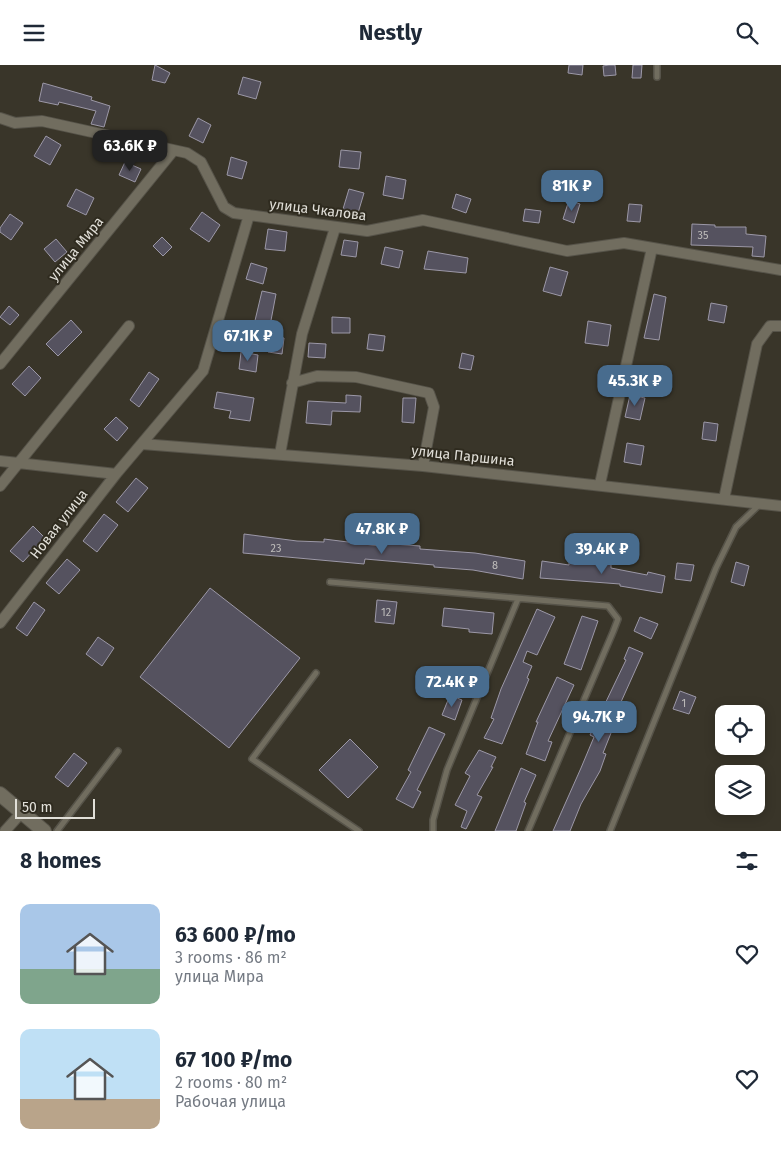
<!DOCTYPE html>
<meta charset="utf-8">
<style>
:root{--surface:#fff;--page:#f6f6f7;--text:#1f2937;--muted:#747a83;--accent:#486c8e}
body{margin:0;font-family:"Fira Sans",sans-serif;background:var(--page);color:var(--text);height:100vh;display:flex;flex-direction:column;font-size:19px;white-space:nowrap}
*{box-sizing:border-box;margin:0}
p{font-size:16px;color:var(--muted)}
.icon{flex:none;width:28px;height:28px;fill:none;stroke:currentColor;stroke-width:2;stroke-linecap:round;stroke-linejoin:round}
.map{position:relative;height:766px;overflow:hidden}
.panel{display:flex;flex-direction:column;background:var(--surface);flex:1}
.panel>*{flex:none}
.buttons{position:absolute;left:715px;top:640px;display:grid;gap:10px}
.buttons a{display:grid;place-items:center;width:50px;height:50px;border-radius:10px;background:var(--surface);box-shadow:0 2px 12px #0003;font-size:25px}
.scale{position:absolute;left:15px;bottom:12px;width:80px;box-sizing:border-box;padding-left:5px;border:2px solid #e1dfd8;border-top:0;font-size:14px;line-height:18px;white-space:nowrap;color:#e1dfd8;-webkit-text-stroke:4px #2f2b1f;paint-order:stroke}
.price{position:absolute;translate:-50% -42px;padding:0 11px;border-radius:10px;background:var(--accent);color:#fff;font-size:16px;line-height:32px;filter:drop-shadow(0 1px 2px #0008)}
.price::after{content:'';position:absolute;left:50%;top:30px;width:15px;height:11px;margin-left:-8px;background:inherit;clip-path:polygon(0 0,100% 0,50% 100%)}
.price.active{background:#222;color:#fff}
ul{padding:0;list-style:none}
li{display:flex;align-items:center;gap:15px;height:125px;padding:0 20px}
li span{display:grid;place-items:center;flex:none;width:140px;height:100px;border-radius:10px;color:#555}
li>.icon{margin-inline-start:auto}
span .icon{width:60px;height:60px;fill:#fffc;stroke-width:1}
li b{font-size:21px}
h2{display:flex;justify-content:space-between;align-items:center;height:60px;padding:0 20px;font-size:21px}
header{display:flex;justify-content:space-between;align-items:center;height:65px;padding:0 20px;background:var(--surface);font-size:22px;font-weight:700}
.map>svg:first-child{display:block}
</style>
<header><svg class="icon" aria-label="menu" viewBox="0 0 24 24"><path d="M4 6h16M4 12h16M4 18h16"/></svg>Nestly<svg class="icon" aria-label="search" viewBox="0 0 24 24"><circle cx="10" cy="10" r="6"/><path d="M15 15l6 6"/></svg></header>
<div class="map">
<svg width="781" height="766" viewBox="0 0 781 766">
<rect width="100%" height="100%" fill="#393529"/>
<path fill="#55525f" stroke="#9c98a7" d="M155,0L170,8L165,18L152,15Z
M569,0H583L582,10L568,8Z
M609,0H615L616,10L604,11L603,1Z
M633,0H642L641,13H632Z
M243,12L261,17L256,34L238,29Z
M43,18L92,32L91,35L110,41L104,62L91,59L96,46L59,37L58,40L39,36Z
M198,53L211,60L203,78L189,71Z
M46,71L61,80L50,100L34,91Z
M341,85L361,87L359,104L339,102Z
M231,92L247,97L242,114L227,110Z
M125,97L141,104L135,117L119,110Z
M386,111L406,115L403,134L383,130Z
M76,124L94,133L86,150L67,141Z
M349,124L364,128L358,148L343,144Z
M456,129L471,134L466,148L452,143Z
M569,135L580,139L574,158L563,154Z
M629,139L642,140L640,157L627,156Z
M525,144L541,146L539,158L523,156Z
M202,147L220,160L209,177L190,164Z
M10,149L23,158L11,175L0,167V163Z
M692,159L715,160V162H746V169L766,171L764,192L752,191L753,182L691,180Z
M268,164L287,167L285,186L265,184Z
M162,172L172,182L163,191L153,181Z
M56,174L67,187L55,197L44,184Z
M344,175L358,177L356,192L341,190Z
M385,182L403,186L399,203L381,199Z
M428,186L468,193L466,208L424,204Z
M251,198L267,203L263,219L246,214Z
M550,202L568,207L561,231L543,226Z
M262,226L276,229L269,266L253,264Z
M654,229L666,232L659,275L644,273Z
M711,238L727,241L724,258L708,255Z
M9,241L19,250L10,260L0,252Z
M332,252L350,253V268H332Z
M71,255L82,267L58,291L46,279Z
M588,256L611,260L608,281L585,278Z
M369,269L385,271L383,286L367,284Z
M270,271L284,273L282,289L268,287Z
M309,278L326,279L325,293L308,292Z
M241,287L258,290L256,307L239,304Z
M462,288L474,291L471,305L459,303Z
M29,301L41,313L25,331L12,319Z
M149,307L159,314L139,342L130,335Z
M217,327L254,333L250,356L229,353L231,346L214,343Z
M346,330L361,331L360,347L332,346L331,360L306,358L308,336L346,338Z
M630,330L645,333L640,355L625,352Z
M403,333H416L414,358L402,357Z
M116,352L128,363L117,376L104,364Z
M704,357L718,359L716,376L702,374Z
M627,378L644,381L641,400L624,397Z
M136,413L148,423L128,447L116,437Z
M104,449L118,460L97,487L83,476Z
M33,461L45,473L23,497L10,486Z
M244,469L297,476L324,477V474L380,481V478L420,481V484L475,488L525,496L523,514L473,505L434,502V500L365,494L364,499L243,488Z
M67,494L80,505L59,529L46,518Z
M569,495L611,499V503L647,510L648,507L665,511L662,528L620,521V519L540,513L542,496L569,500Z
M736,497L749,501L744,521L731,517Z
M677,498L694,500L691,516L675,514Z
M210,523L300,593L229,683L140,612Z
M377,535L397,537L394,559L375,557Z
M34,537L45,545L27,571L16,563Z
M444,543L494,548L492,569L469,567V564L442,561Z
M537,544L555,552L537,590L527,586L523,597L532,601L527,613L529,614L502,679L484,673L494,654L491,653L501,624Z
M582,551L598,556L581,605L564,599Z
M640,552L658,559L651,574L634,566Z
M98,572L114,583L102,601L86,589Z
M629,582L643,588L621,637L623,638L603,688L606,689L600,706L581,739L570,766H553L581,703L594,672L590,670L626,595L624,594Z
M557,612L574,620L548,676L552,677L545,696L526,689L538,657H536Z
M680,626L696,632L689,649L673,644Z
M450,630L462,635L455,655L442,650Z
M429,662L445,669L417,725L421,727L413,743L396,734L411,707L408,705Z
M350,674L378,702L348,733L319,705Z
M479,685L496,692L491,702H493L477,730L482,732L466,764L461,762L467,746L455,740L470,711L465,708Z
M74,688L87,698L68,722L55,712Z
M521,703L536,710L524,737L526,738L516,766H495Z"/>
<g fill="none" stroke-linecap="round" stroke-linejoin="round">
<defs>
<path id="lane" d="M657,0V12
M330,517L608,541L618,554L613,567L528,766
M316,608L252,694L359,766
M57,766L118,686
M433,766V755L447,705L518,534
M610,766L716,503L736,462L760,439"/>
<path id="street" d="M0,53L15,58L42,56L187,88L201,97L224,142L234,148L367,166L423,155L567,186L624,178L781,205
M0,299L173,86
M292,318L317,311L356,312L429,328L434,342L423,401
M142,379L423,401L781,441
M280,389L302,269L335,163
M0,396L116,409
M600,419L652,183
M0,421L129,261
M724,434L757,279L770,261H781
M0,558L116,409L203,306L249,150
M5,766L22,747"/>
<path id="secondary" d="M0,729L44,766"/>
</defs>
<use href="#lane" stroke="#565349" stroke-width="8"/>
<use href="#street" stroke="#565349" stroke-width="12"/>
<use href="#secondary" stroke="#565349" stroke-width="16"/>
<use href="#lane" stroke="#716d5f" stroke-width="5"/>
<use href="#street" stroke="#716d5f" stroke-width="10"/>
<use href="#secondary" stroke="#716d5f" stroke-width="14"/>
</g>
<g text-anchor="middle" dominant-baseline="central" stroke-width="4" stroke-linejoin="round" paint-order="stroke">
<g font-size="11" fill="#bebcba">
<text x="703" y="170">35</text>
<text x="276" y="483">23</text>
<text x="495" y="500">8</text>
<text x="386" y="547">12</text>
<text x="684" y="638">1</text>
</g>
<g font-size="14" fill="#e1dfd8" stroke="#2f2b1f">
<text transform="translate(318 145) rotate(7)">улица Чкалова</text>
<text transform="translate(76 184) rotate(-51)">улица Мира</text>
<text transform="translate(463 391) rotate(6)">улица Паршина</text>
<text transform="translate(59 459) rotate(-52)">Новая улица</text>
</g>
</g>
</svg>
<div class="buttons">
<a><svg class="icon" aria-label="locate" viewBox="0 0 24 24"><circle cx="12" cy="12" r="6"/><path d="M12 2v4M12 18v4M2 12h4M18 12h4"/></svg></a>
<a><svg class="icon" aria-label="layers" viewBox="0 0 24 24"><path d="M12 4l9 5-9 5-9-5zM3 14l9 5 9-5"/></svg></a>
</div>
<div class="scale">50 m</div>
<b class="price active" style="left:130px;top:107px">63.6K ₽</b>
<b class="price" style="left:572px;top:147px">81K ₽</b>
<b class="price" style="left:248px;top:297px">67.1K ₽</b>
<b class="price" style="left:635px;top:342px">45.3K ₽</b>
<b class="price" style="left:382px;top:490px">47.8K ₽</b>
<b class="price" style="left:602px;top:510px">39.4K ₽</b>
<b class="price" style="left:452px;top:643px">72.4K ₽</b>
<b class="price" style="left:599px;top:678px">94.7K ₽</b>
</div>
<section class="panel">
<h2>8 homes<svg class="icon" aria-label="filters" viewBox="0 0 24 24"><path d="M4 7h16M4 17h16"/><circle cx="9" cy="7" r="2"/><circle cx="15" cy="17" r="2"/></svg></h2>
<ul>
<li><span style="background:linear-gradient(#a9c7e8 65%,#7fa58c 0)"><svg class="icon" aria-label="home" viewBox="0 0 24 24"><path d="M3 11l9-7 9 7M6 9v11h12V9"/></svg></span><div><b>63 600 ₽/mo</b><p>3 rooms · 86 m²</p><p>улица Мира</p></div><svg class="icon" aria-label="heart" viewBox="0 0 24 24"><path d="M12 20l-8-8c-3-5 5-10 8-4 3-6 11-1 8 4z"/></svg></li>
<li><span style="background:linear-gradient(#bfe0f5 70%,#b9a48a 0)"><svg class="icon" aria-label="home" viewBox="0 0 24 24"><path d="M3 11l9-7 9 7M6 9v11h12V9"/></svg></span><div><b>67 100 ₽/mo</b><p>2 rooms · 80 m²</p><p>Рабочая улица</p></div><svg class="icon" aria-label="heart" viewBox="0 0 24 24"><path d="M12 20l-8-8c-3-5 5-10 8-4 3-6 11-1 8 4z"/></svg></li>
</ul>
</section>
